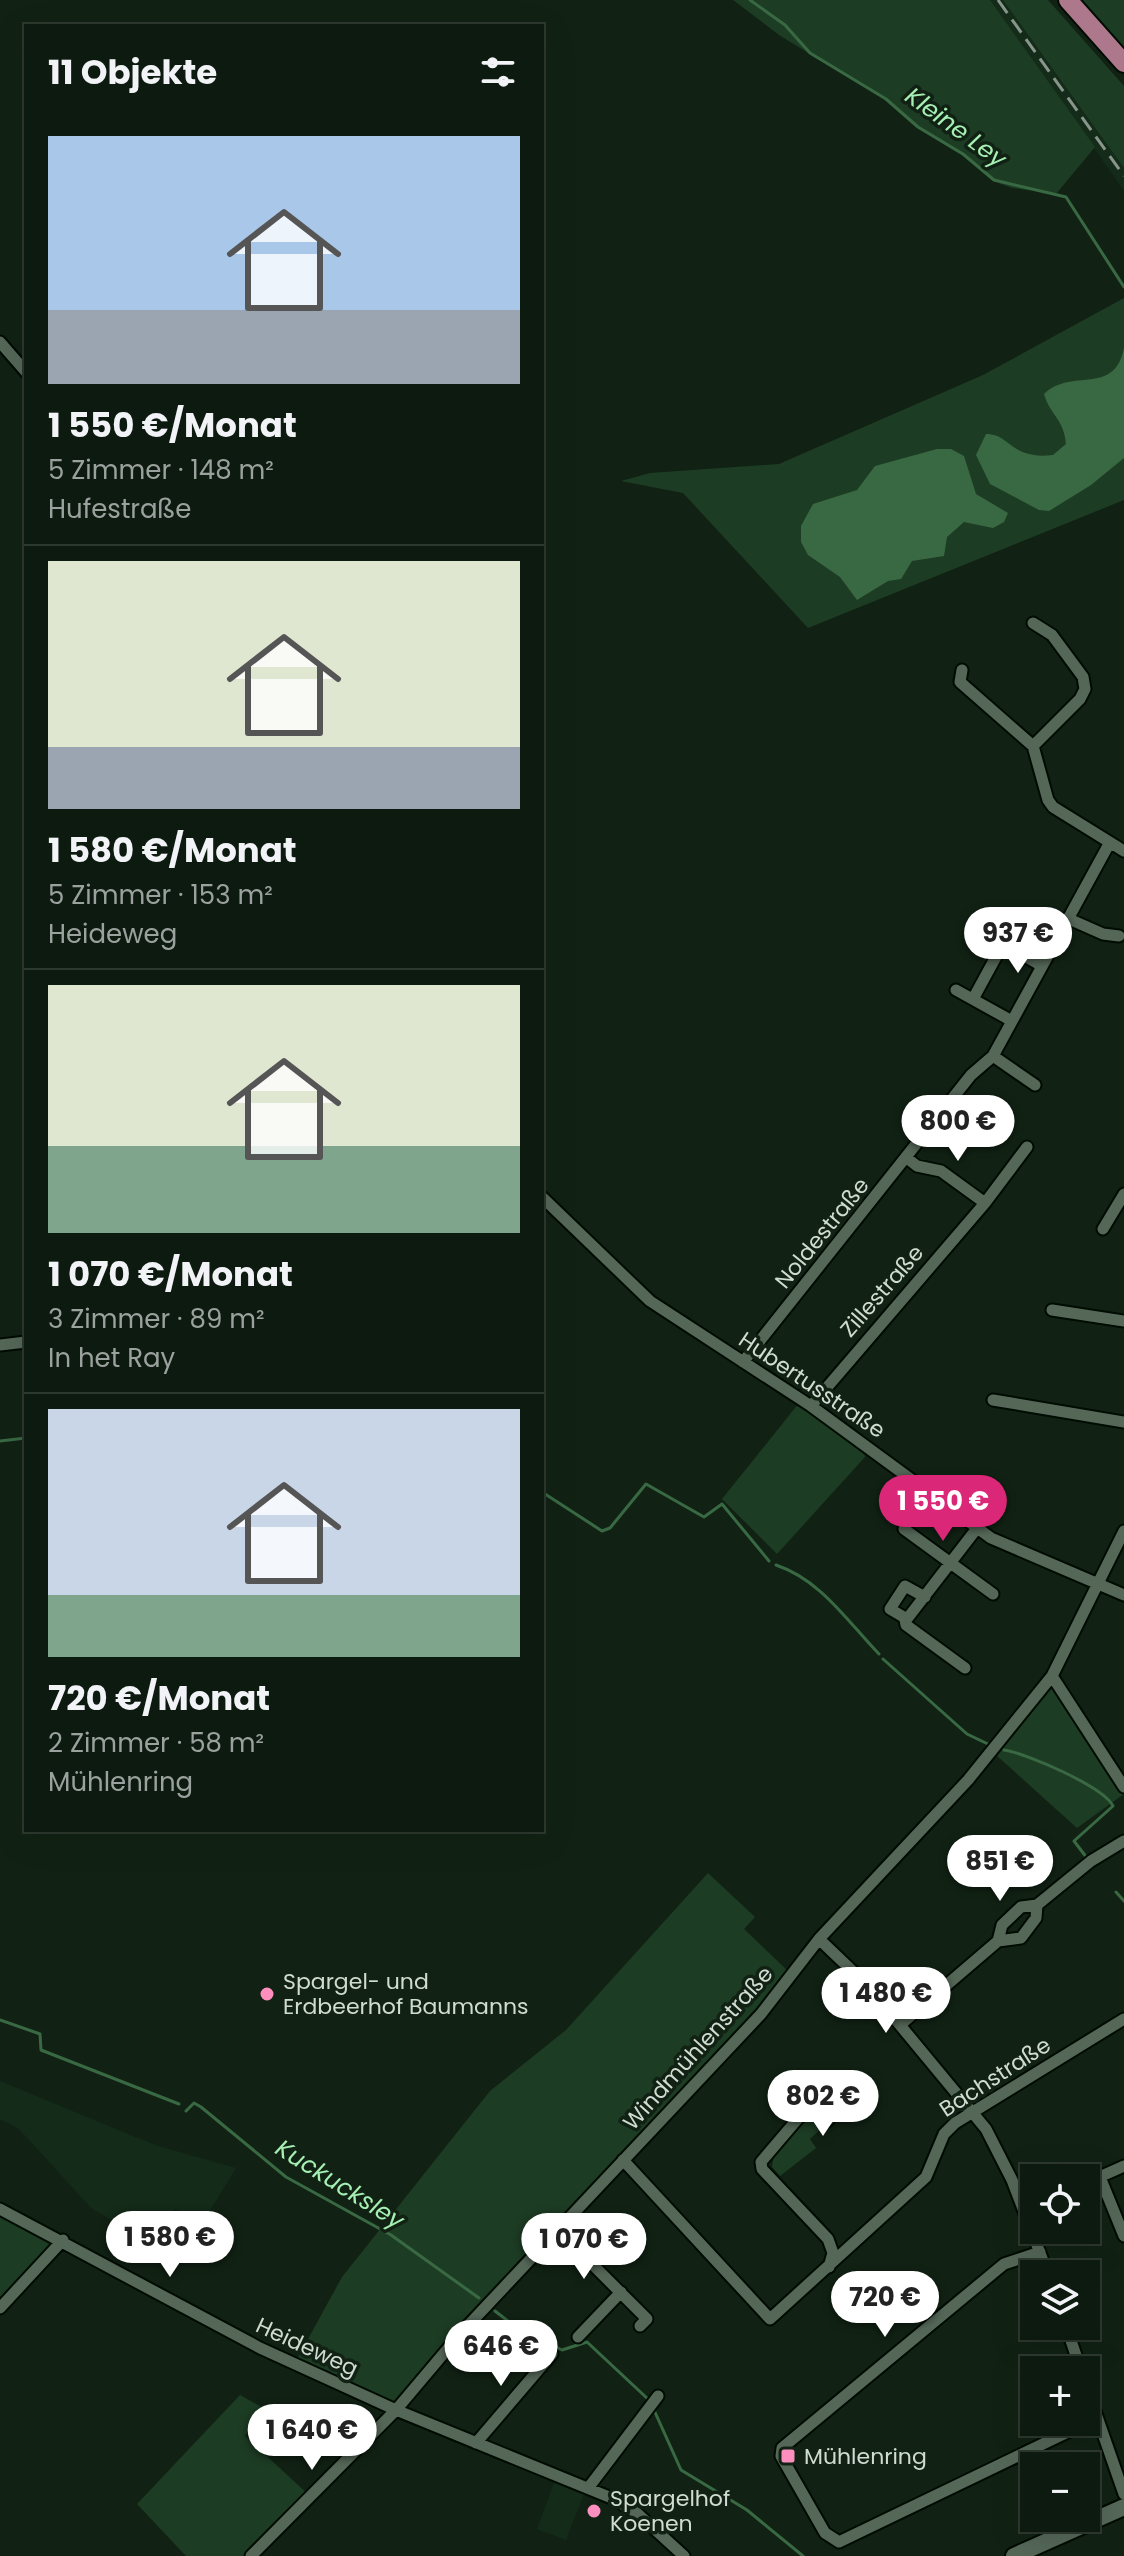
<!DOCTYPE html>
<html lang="de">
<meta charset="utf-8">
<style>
:root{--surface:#0d1a0f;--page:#1b271d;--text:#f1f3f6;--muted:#9aa19e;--line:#2d382f;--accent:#db2777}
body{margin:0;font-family:Poppins,sans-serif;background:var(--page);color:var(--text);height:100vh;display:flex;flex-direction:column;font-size:30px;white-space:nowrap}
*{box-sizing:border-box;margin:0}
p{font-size:26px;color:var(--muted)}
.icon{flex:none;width:44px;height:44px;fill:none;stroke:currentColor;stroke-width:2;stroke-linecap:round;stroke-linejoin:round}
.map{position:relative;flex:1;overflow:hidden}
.sheet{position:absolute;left:24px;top:24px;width:520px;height:1808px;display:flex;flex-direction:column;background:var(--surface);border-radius:0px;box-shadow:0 8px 32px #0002,0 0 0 2px var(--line)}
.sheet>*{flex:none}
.controls{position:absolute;left:1020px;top:2164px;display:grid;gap:16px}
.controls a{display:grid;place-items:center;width:80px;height:80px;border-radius:0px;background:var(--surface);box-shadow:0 8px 32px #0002,0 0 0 2px var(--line);font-size:40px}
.price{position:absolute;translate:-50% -68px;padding:0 18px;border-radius:28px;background:#fff;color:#222;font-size:26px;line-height:52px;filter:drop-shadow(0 2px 4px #0008)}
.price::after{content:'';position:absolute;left:50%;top:48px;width:24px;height:18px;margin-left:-12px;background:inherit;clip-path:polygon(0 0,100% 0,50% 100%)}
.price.active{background:var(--accent);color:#fff}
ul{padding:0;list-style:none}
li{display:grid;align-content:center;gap:16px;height:424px;padding:0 24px}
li+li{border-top:2px solid var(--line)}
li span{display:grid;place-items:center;height:248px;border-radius:0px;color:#555}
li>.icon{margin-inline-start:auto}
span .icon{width:144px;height:144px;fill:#fffc;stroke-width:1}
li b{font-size:34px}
h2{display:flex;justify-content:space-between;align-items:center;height:96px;padding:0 24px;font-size:34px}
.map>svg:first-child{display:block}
</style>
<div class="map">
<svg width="1124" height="2556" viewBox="0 0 1124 2556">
<rect width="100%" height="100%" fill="#112214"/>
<path fill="#142b19" d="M990,0H1003L1124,168V191Z
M0,2081L155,2145L236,2168L204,2221L175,2209L145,2240L91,2208L18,2128L0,2119Z
M554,2483L584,2494L566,2540L537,2529Z"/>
<path fill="#1d3c24" d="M733,0H990L1095,147L1056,194L1012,188L993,181L963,156L917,128L884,99L779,35Z
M1003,0H1048L1124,86V168Z
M1076,0H1124V54Z
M1124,298V500L808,628L683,493L621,481L650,473L779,464L983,375Z
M799,1403L864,1450L865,1457L777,1554L722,1499Z
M1053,1683L1124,1794L1077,1828L996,1755Z
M708,1873L755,1917L744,1929L788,1971L761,2014L394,2405L296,2361L342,2277L490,2091L566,2030Z
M806,2116L822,2128L810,2139L816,2148L780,2176L772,2167L774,2154Z
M0,2213L52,2240V2246L0,2304Z
M240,2395L267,2410L245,2436L311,2497L247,2556H186L137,2504Z"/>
<path fill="#396943" d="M1124,348V458L1091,485L1049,511L1039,510L990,484L976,455L986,434C1011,434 1010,460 1053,455L1066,444C1064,419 1050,415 1044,394C1072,367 1114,397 1124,348Z
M937,449H951L964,456L976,494L1008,513L1004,522L993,528L964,522L947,537L944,556L912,561L901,579L888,581L857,600L840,577L808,555L801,542V526L813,504L857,490L875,466Z"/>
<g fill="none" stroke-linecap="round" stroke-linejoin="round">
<path stroke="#396943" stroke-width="3" d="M750,0L785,25L810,53L886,99L918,127L963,154L994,180L1066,197L1124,287
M0,1441L26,1438
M542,1492L602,1531L610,1528L646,1484L704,1517L722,1504L769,1561
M776,1565C821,1580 848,1622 879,1654
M883,1659L967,1734L990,1745
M1004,1750C1026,1753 1104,1787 1113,1806L1074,1841L1087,1858
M1116,1892L1124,1901
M0,2020L40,2034L41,2050L179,2104
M186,2111L194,2103L201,2107L286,2177L391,2235L479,2298
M495,2311L513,2325L562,2350L587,2342L649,2400
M654,2410L681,2470L747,2510L803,2556"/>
<defs>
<path id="street" d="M0,342L26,372
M962,670L960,682L1033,746L1048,800L1053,807L1124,851
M1033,746L1080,699L1085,689L1083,677L1052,635L1033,623
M1069,919L1103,934L1119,936
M989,936L1042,966
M956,990L1012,1021
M973,999L1003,944
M1035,1085L993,1056L1109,844
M907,1158L917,1166L941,1171L985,1203
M542,1197L650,1301L811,1406L991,1538L1124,1595
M1103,1229L1124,1194
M1052,1310L1124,1321
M0,1345L26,1342
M743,1362L971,1075L993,1056
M993,1400L1124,1422
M811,1406L985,1203L1027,1147
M904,1529L993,1594
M925,1597L905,1586L890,1609L907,1619L978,1527
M905,1620L906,1625L965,1668
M1052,1676L1124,1787
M819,1939L866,1984L986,2129L1012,2180L1048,2274
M998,1941L1021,1938L1036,1918L1037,1905
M900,2025L998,1941L1002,1925L1021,1907L1037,1905L1091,1861L1124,1841
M807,2108L825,2089L842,2105L827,2121L807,2108L761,2162L762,2169L828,2239L833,2253L829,2267
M623,2160L770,2319L926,2177L944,2134L955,2123L1124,2019
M1100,2177L1124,2236
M1086,2183L1124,2166
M0,2209L260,2348L396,2410L614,2499L638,2514L684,2556
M557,2229L647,2319L640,2326
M1040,2252L1004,2264L782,2448L781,2456L825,2533L839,2542L1097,2418
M0,2308L63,2240
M1066,2326L1081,2370
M578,2337L621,2292
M1086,2385L1124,2494
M476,2443L552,2354
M589,2487L658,2396
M251,2556L396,2410L461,2333L761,2014L819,1939L968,1780L1052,1676L1124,1531"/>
<path id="secondary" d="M1014,2556L1124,2507"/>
<path id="primary" d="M1068,0L1124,63"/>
</defs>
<use href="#street" stroke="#000b02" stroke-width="15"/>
<use href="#secondary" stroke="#000b02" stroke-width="20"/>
<use href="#primary" stroke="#000b02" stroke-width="22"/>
<use href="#street" stroke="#556858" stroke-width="11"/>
<use href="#secondary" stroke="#556858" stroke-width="16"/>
<use href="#primary" stroke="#ae788c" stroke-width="18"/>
<path stroke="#88958a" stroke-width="3" stroke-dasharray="16 8" stroke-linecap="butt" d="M998,0L1124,176"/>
</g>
<g fill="#fd8ebe" stroke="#112214" stroke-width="3">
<circle cx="267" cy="1994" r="8"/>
<rect x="780" y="2448" width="16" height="16" rx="4"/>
<circle cx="594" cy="2511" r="8"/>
</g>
<g text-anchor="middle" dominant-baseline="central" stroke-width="7" stroke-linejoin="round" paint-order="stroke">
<g font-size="22" fill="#d0dbd2" stroke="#112214">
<text transform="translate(822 1233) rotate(-51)">Noldestraße</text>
<text transform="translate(882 1291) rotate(-49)">Zillestraße</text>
<text transform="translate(812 1385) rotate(34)">Hubertusstraße</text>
<text transform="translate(698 2048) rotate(-48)">Windmühlenstraße</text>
<text transform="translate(995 2077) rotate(-33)">Bachstraße</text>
<text transform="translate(307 2347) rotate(25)">Heideweg</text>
</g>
<g font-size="22" fill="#d0dbd2" stroke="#112214" text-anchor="start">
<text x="283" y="1981">Spargel- und<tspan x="283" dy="25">Erdbeerhof Baumanns</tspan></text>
<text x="804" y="2456">Mühlenring</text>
<text x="610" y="2498">Spargelhof<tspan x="610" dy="25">Koenen</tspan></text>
</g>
<g font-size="24" font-style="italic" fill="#a6f0b4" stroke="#112214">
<text transform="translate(956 127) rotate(36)">Kleine Ley</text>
<text transform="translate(340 2184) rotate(32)">Kuckucksley</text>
</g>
</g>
</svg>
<div class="controls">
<a><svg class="icon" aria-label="locate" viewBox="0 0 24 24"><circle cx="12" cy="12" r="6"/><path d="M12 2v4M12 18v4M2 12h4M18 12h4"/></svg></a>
<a><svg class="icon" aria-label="layers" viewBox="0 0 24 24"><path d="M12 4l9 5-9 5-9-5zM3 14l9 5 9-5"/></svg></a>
<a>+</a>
<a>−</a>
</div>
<b class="price" style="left:1018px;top:975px">937 €</b>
<b class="price" style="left:958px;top:1163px">800 €</b>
<b class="price active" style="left:943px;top:1543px">1 550 €</b>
<b class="price" style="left:1000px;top:1903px">851 €</b>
<b class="price" style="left:886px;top:2035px">1 480 €</b>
<b class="price" style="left:823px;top:2138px">802 €</b>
<b class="price" style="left:170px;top:2279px">1 580 €</b>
<b class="price" style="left:584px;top:2281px">1 070 €</b>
<b class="price" style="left:885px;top:2339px">720 €</b>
<b class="price" style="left:501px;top:2388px">646 €</b>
<b class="price" style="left:312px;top:2472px">1 640 €</b>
<section class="sheet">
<h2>11 Objekte<svg class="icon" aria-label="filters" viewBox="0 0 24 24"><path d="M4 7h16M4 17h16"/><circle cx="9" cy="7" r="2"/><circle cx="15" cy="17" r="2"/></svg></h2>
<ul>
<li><span style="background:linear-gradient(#a9c7e8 70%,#9aa5b1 0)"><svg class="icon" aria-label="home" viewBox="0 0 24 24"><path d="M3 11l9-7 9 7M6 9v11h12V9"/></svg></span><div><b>1 550 €/Monat</b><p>5 Zimmer · 148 m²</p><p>Hufestraße</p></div></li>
<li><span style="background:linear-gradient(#dfe7d0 75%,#9aa5b1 0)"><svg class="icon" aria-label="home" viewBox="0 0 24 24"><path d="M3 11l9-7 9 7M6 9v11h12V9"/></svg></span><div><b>1 580 €/Monat</b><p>5 Zimmer · 153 m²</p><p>Heideweg</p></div></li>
<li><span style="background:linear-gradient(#dfe7d0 65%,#7fa58c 0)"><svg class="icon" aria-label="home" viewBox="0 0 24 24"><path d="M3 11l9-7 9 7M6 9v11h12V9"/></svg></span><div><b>1 070 €/Monat</b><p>3 Zimmer · 89 m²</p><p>In het Ray</p></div></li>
<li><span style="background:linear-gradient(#c9d6e8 75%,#7fa58c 0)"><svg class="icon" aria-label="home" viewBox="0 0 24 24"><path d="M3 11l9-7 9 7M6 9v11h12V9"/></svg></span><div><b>720 €/Monat</b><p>2 Zimmer · 58 m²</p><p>Mühlenring</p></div></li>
</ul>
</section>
</div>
